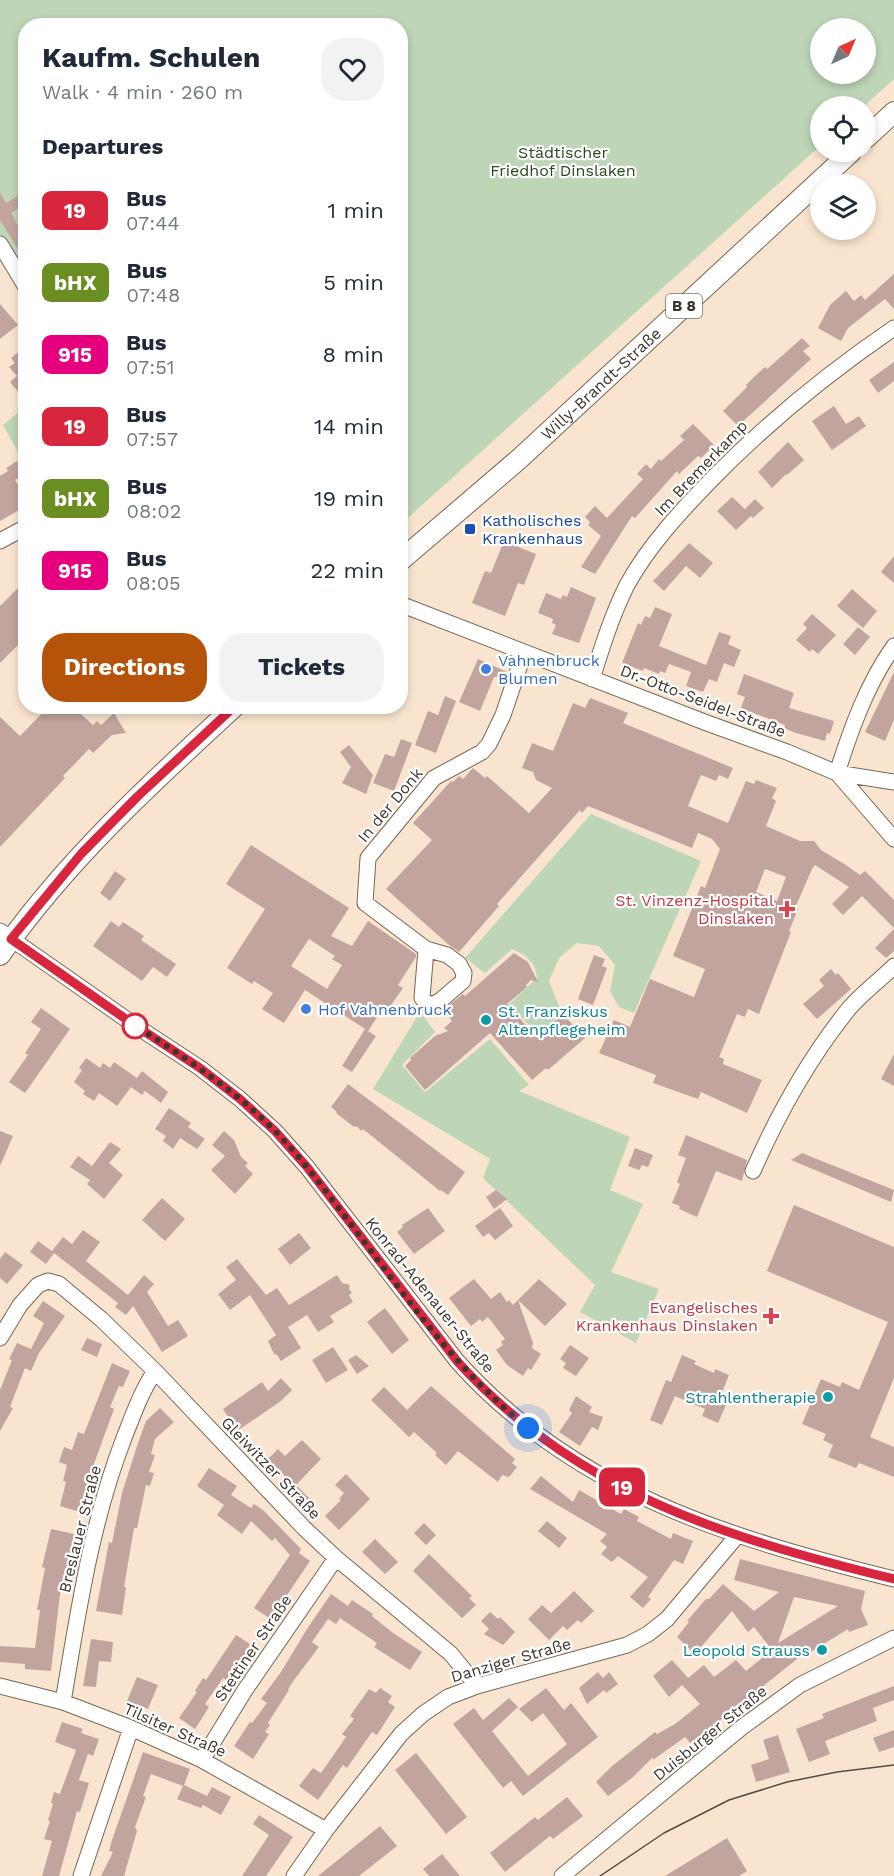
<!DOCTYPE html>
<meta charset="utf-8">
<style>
:root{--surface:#fff;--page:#f2f2f3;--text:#1f2937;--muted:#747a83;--accent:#b45309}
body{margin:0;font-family:"Work Sans",sans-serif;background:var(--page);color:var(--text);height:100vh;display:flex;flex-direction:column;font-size:22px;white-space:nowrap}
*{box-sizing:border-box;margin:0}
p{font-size:20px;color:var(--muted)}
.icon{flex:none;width:33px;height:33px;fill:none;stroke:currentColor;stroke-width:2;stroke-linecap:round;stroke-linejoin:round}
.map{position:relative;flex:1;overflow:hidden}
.side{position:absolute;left:18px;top:18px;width:390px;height:696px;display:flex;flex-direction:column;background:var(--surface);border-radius:24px;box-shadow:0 3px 9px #0003}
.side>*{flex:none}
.badge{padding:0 12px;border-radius:9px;font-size:21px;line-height:39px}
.needle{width:39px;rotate:44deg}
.buttons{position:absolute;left:810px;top:18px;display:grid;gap:12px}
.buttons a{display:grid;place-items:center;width:66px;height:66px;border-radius:50%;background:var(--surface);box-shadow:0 3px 9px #0003;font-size:30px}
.you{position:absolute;width:30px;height:30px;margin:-15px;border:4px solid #fff;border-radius:50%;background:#1a73e8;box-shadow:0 0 0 9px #1a73e833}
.map>.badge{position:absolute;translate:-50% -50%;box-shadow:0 0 0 3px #fff}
h2{padding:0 24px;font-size:22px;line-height:54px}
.round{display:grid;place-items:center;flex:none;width:63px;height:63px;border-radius:24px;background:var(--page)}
.summary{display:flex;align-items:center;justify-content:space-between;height:102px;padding:0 24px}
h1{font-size:28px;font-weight:700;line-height:45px}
.cta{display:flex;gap:12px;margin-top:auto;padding:12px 24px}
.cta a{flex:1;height:69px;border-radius:24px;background:var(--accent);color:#fff;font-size:24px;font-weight:700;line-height:69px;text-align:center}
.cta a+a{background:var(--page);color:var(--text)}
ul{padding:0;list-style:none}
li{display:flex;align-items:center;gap:18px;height:72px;padding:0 24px}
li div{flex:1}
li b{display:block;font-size:22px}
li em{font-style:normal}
li .badge{min-width:66px;font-weight:700;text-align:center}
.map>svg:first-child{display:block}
.green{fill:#bed5b7;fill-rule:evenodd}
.building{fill:#c2a49e;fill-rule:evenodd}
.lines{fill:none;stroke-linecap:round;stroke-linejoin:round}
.minor-casing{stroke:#786753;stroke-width:17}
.major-casing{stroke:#786753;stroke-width:22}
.minor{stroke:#fff;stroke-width:15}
.major{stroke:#fff;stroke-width:20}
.tram{stroke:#554c41;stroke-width:1.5}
.line-casing{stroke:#fff;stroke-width:14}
.line{stroke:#d7263d;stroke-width:9}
.walk{stroke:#3e362d;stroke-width:6;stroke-dasharray:0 10.8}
.transit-dot{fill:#1a4fb4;stroke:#fff;stroke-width:2}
.shop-dot{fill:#3f7fe0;stroke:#fff;stroke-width:2}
.health-dot{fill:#e0444e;stroke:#fff;stroke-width:2}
.culture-dot{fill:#0f9aa8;stroke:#fff;stroke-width:2}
.stop-dot{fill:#fff;stroke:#d7263d;stroke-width:3}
.labels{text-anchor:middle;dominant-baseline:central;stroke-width:4.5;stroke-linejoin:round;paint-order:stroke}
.shield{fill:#fff;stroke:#78726c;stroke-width:1.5}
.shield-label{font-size:15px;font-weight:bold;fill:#3e362d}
.park-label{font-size:16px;fill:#27491c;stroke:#fff}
.street-label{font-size:16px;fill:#3e362d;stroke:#fff}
.transit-label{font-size:16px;fill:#164399;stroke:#fff;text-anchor:start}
.shop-label{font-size:16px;fill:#366cbe;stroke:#fff;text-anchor:start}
.health-label{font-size:16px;fill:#be3a42;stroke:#fff;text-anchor:end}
.culture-label{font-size:16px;fill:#0d838f;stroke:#fff;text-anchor:end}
</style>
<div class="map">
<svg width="894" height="1876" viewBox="0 0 894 1876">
<rect width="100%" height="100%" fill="#f9e5cf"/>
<path class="green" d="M0,0H894V79L864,106H820V146L401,524L400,26H26L25,281L0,235ZM820,28H866V74H820Z
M25,407V447L18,452L3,425Z
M591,814L701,861L634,1013L619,1007L610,991L615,965L599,946L577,943L559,958L549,981L562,1014L538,1035L518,1013L513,1016L505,1008L537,978C536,963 526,955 512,949L485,973L465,958Z
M420,1012L435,1032L402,1065L425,1092L490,1039L529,1085L519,1091L630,1137L610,1190L643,1204L611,1272L659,1289L636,1343L580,1312L595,1285L483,1178L490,1159L373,1089Z"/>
<path class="building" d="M26,191V204L11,213L26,242V247L19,251L0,220V193L6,203Z
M894,274V309L885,299L848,328L841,341L818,328L830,305L846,291L854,301L861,295L865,300Z
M0,304L18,325L0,339Z
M802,338L810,346L803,351L811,359L738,426L723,411L747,387L746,385L755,376L765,367L767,369L775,362Z
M26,346V401L10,382L17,376L9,367L15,363L11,358Z
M894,362V381L878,393L869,380Z
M834,406L846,424L859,416L866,426L832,450L812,421Z
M693,424L714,445L701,458L698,456L679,474L677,471L635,518L632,516L595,574L581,567L601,536L588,525L590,522L585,517L595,506L607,518L643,479L637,474L646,464L651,469L659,459L661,461L684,440L680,436Z
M788,442L804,460L787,475L786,474L772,488L758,472Z
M17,461L25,474L15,480L26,498V506L0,521V476L8,471L6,468Z
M732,497L745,509L755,499L764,508L753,518L751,516L736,530L717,511Z
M504,541L536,554L524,585L518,583L505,616L472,603L485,571L491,573Z
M689,543L713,563L700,578L686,566L664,591L653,581Z
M894,556V583L881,572Z
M19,587L26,593V637L0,663V606Z
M571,587L596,598L579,643L552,634L556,625L552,623L553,619L538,613L546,593L561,599L563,595L567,597Z
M852,589L877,611L863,628L837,606Z
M655,607L672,614L659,646L706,665L719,632L731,636L728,644L741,650L734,667L724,663L717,682L709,679L703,692L686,686L691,672L669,664L665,673L660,671L659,674L644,668L643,671L622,663L638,623L641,625L645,616L650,618Z
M812,614L836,635L818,654L812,649L810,652L796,640L807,628L803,624Z
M858,627L870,637L855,655L843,644Z
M478,659L507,672L506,676L494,677L480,711L459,702Z
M894,672V720L885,741L865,732Z
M744,674L794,693L789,708L834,721L830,734L827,733L825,741L796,733L784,728L785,725L741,708L745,697L737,694Z
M445,696L456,701L436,753L415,745L428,711L438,715Z
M590,698L628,713L623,723L733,768L728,779L719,775L716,781L701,775L688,806L728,823L746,781L754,784L756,780L777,788L772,798L776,801L766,826L800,841H814L821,850L846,865L860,875L865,871L894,900V928L862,896L843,915L832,904L849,887L815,865L812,869L795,908L798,909L789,931L791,932L759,1014L748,1009L745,1017L737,1014L719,1057L724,1059L723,1064L762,1080L747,1113L701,1092L698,1099L653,1083L656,1075L599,1053L614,1020L630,1027L650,979L694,997L705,969L673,956L701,886L705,888L720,849L712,839L698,833L692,848L588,806L582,813L580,810L497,904L499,906L459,952L449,945L386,889L432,840L413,823L451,781L453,782L459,776L463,779L473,768L485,778L487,776L529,813L552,788L536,780L533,772L522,768L532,743L553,751L573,703L585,708ZM765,869L786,877L777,901L756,892Z
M49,706H72L93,725L97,721L101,725L114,713L126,733L112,735L93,753L89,749L63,776L65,778L0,847V717L20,736Z
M401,739L412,743L394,791L373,783L385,754L394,757Z
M349,745L373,775L366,794L342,783L351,767L340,752Z
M251,845L349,908L331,936L352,946L368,921L416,954V957L398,985L403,988L389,1008L385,1005L368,1031L376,1036L352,1072L342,1066L365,1029L305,990L284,1023L262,1009L273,993L254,981L252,984L227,968L265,909L226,884ZM309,939L335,956L332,959L342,965L327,989L291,966Z
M115,871L126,879L110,901L100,893Z
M111,921L119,927L123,922L144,936L141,940L176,964L167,977L153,967L142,981L93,946Z
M894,929V951L886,958L875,948Z
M514,953L528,962L538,982L531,980L526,985L527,987L507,1004L530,1030L531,1029L538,1036L563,1014L585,1038L548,1070L546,1068L532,1080L490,1033L425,1090L405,1066L411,1060L410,1058L435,1036L448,1031L444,1028L452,1021L443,1010L463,994L465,996Z
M594,955L605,959L602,966L607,968L593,1005L578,999Z
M831,969L836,975L838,973L851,989L817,1019L803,1004L824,986L819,980Z
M41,1008L70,1029L25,1093L9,1082L28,1055L25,1053L41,1029L31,1022Z
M894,1054V1086L881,1079Z
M86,1058L100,1068L103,1063L110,1068L114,1062L137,1078L142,1071L168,1092L161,1103L145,1091L142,1095L131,1087L117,1106L99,1093L94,1101L83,1094L85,1091L74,1082L82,1070L79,1068Z
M348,1084L465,1172L448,1195L441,1190L440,1191L363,1129L362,1131L356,1126L354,1127L336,1113L337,1112L331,1107Z
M169,1108L191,1123L188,1127L205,1139L197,1149L180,1138L173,1149L163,1141L166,1136L155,1129Z
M0,1131L13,1136L0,1166Z
M224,1131L234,1140L241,1157L248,1163L245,1166L253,1174L235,1194L211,1170L225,1156L212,1145Z
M686,1135L747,1160L742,1181L716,1171L697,1217L679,1209L680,1206L672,1203L680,1184L677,1182L686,1158L678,1155Z
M110,1142L121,1149L109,1163L123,1175L104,1199L87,1184L90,1180L70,1167L78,1156L92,1166Z
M635,1148L653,1155L648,1167L642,1165L639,1170L628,1166Z
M802,1153L894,1190L891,1202L791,1160Z
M496,1190L507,1199L494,1209L486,1197Z
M162,1198L185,1219L165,1241L142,1220Z
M794,1205L894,1247V1378L870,1437L894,1447V1477L859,1463L856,1468L828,1457L833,1445L823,1440L826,1434L802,1424L821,1379L840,1387L842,1382L859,1390L888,1322L767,1271Z
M428,1208L445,1231L414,1254L397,1232L403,1227L402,1225Z
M500,1208L513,1226L495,1240L489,1233L483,1237L475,1226Z
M83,1230L100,1242L86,1261L128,1295L144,1275L154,1284L147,1292L168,1326L178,1320L188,1336L162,1352L133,1306L126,1315L115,1307L118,1303L54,1253L46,1264L30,1252L38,1241L52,1251L63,1237L72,1244Z
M299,1233L311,1248L290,1265L278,1249Z
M5,1252L23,1265L7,1284L0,1278V1259Z
M237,1259L266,1295L277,1288L289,1305L337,1275L342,1283L350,1285L349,1289L352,1293L349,1295L353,1302L330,1316L334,1322L318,1332L307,1315L288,1327L301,1348L281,1361L277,1355L274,1354L268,1341L276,1335L250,1295L230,1310L218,1294L236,1280L226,1267Z
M474,1279L491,1299L500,1292L507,1302L509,1300L513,1305L539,1279L567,1304L545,1326L518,1300L533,1343L532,1348L541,1354L531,1370L528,1368L523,1376L507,1365L496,1350L503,1345L501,1342L505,1339L488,1317L482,1322L480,1319L471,1326L449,1298Z
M43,1301L65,1316L39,1353L31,1371L25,1368L10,1407L13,1408L0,1431V1390L12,1360L9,1359L17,1343L31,1349L44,1323L33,1316Z
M385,1308L409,1340L392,1354L367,1322Z
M87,1338L102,1344L97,1357L81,1350Z
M570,1345L589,1358L576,1376L563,1368L566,1363L560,1359Z
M333,1347L348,1370L326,1383L312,1360Z
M356,1355L369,1366L357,1374L348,1360Z
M682,1355L696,1361L694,1364L714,1373L715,1369L729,1375L718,1402L726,1405L718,1423L702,1416L705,1409L675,1396L662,1425L650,1420L666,1380L671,1382Z
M112,1363L130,1371L123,1387L119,1386L110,1407L114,1409L91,1472L80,1512L60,1506L66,1482L63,1481L67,1465L59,1462L64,1447L72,1450L78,1432L84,1434Z
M281,1378L292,1390L281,1401L237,1431L223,1409L262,1382L268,1391Z
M431,1386L515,1459L512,1463L517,1467L509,1477L502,1475L498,1482L458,1451L446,1465L435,1455L437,1453L414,1432L409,1437L371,1400L384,1387L407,1410Z
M576,1396L592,1407L589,1412L603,1417L598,1430L592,1427L580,1446L559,1432L572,1413L569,1410Z
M160,1408L174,1422L155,1439L151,1454L155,1455L149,1472L154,1473L150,1486L146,1485L137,1528H134L124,1587H126L122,1615L96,1611L109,1542L112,1543L122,1493L138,1443L146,1421Z
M302,1440L321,1459L296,1485L310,1499L302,1507L287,1492L294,1485L268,1459L278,1449L285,1456Z
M209,1468L237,1486L231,1495L251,1508L254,1504L263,1510L301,1549L299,1553L310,1561L271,1619L254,1608L290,1555L275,1538L272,1541L251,1521L242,1534L217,1515L224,1505L197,1486Z
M346,1474L370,1499L339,1530L325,1516L341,1500L339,1499L344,1493L335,1485Z
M541,1476L573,1502L579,1490L621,1514L624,1509L639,1517L637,1521L671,1539L673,1533L693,1541L683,1564L674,1560L648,1597L651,1599L643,1608L630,1597L648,1577L618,1556L612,1562L601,1554L607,1547L600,1541L607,1534L530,1489Z
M547,1521L567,1538L559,1548L538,1531Z
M424,1523L436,1535L426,1545L414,1533Z
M51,1529L74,1534L60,1594L51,1671L25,1669V1664L0,1662V1646L35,1648L40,1610H37L45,1568L42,1567Z
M375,1539L398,1562L385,1574L362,1552Z
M429,1554L472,1596L469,1598L476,1605L462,1618L413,1571Z
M740,1559L865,1591L861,1609L868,1625L849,1632L848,1629L809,1653L807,1651L691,1744L685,1737L653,1760V1757L632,1778L608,1796L596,1782L611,1767L655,1732L657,1734L675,1724L700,1704L682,1685L669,1697L653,1676L672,1660L688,1678L704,1665L714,1677L736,1660L746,1671L772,1650L754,1627L748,1632L732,1611L695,1654L677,1637L689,1622L687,1621L706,1599H709L723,1584L754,1611L779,1592L734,1580ZM794,1597L838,1606L778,1643Z
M574,1591L594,1611L581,1623L578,1620L567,1630L563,1626L549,1640L528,1619L542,1605L551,1613Z
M331,1594L348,1606L352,1600L373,1614L372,1616L393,1633L422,1652L410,1670L374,1647L377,1643L340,1618L336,1624L328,1619L312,1642L319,1647L294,1680L288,1689L289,1690L268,1723L270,1725L265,1732L269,1734L253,1759L234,1746L250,1722L252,1723L267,1703L261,1699L281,1672L307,1629Z
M490,1612L498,1619L500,1617L515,1632L503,1645L484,1634L489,1629L481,1621Z
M236,1635L253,1646L229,1682L223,1678L205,1704L209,1707L195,1729L179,1718L197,1692L195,1691L203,1678L206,1680Z
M91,1639L113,1642L111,1662L99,1661L96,1687L83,1686Z
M598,1672L603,1678L609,1672L618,1684L606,1693L604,1690L587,1704L579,1688Z
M137,1677L158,1685L148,1709L127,1701Z
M894,1686V1700L873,1708L877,1721L825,1741L830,1754L809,1762L796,1729L824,1718L822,1714Z
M380,1688L392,1696L388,1702L395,1707L377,1735L372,1732L347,1768L343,1765L318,1800L299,1786L313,1768L321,1773L346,1737L342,1734L354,1719L350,1716L369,1689L376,1693Z
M546,1688L564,1710L571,1703L598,1737L523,1796L511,1781L503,1788L453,1724L474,1708L483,1720L509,1698L518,1707L492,1731L528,1776L567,1744L543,1713L532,1722L519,1709Z
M62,1722L83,1729L81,1733L99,1739L93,1756L88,1754L79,1780L89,1783L80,1812L77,1811L59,1876H42L52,1841L44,1839L50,1821L48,1820L53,1804L51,1803L54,1792L60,1794L76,1750L55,1742Z
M894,1730V1747L879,1752L873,1738Z
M778,1735L790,1772L756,1782L751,1765L769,1759L763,1740Z
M143,1752L190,1769L184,1785L207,1796L212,1787L231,1797L221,1815L203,1805L201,1808L177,1799L183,1786L151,1774L143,1796L146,1797L135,1827L137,1831L124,1876H101L113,1852L109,1851L112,1840Z
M416,1753L467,1817L446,1834L395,1770Z
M567,1797L583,1816L553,1839L550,1836L505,1872L490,1853L535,1817L538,1820Z
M259,1815L293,1837L266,1876H242L269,1835L253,1824Z
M380,1826L397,1846L359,1876H318Z
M727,1838L747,1871L739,1876H665Z
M442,1854L460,1876H429L423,1869Z"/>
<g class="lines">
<g class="minor-casing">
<path id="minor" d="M0,244L26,287
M0,541L26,527
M400,604L707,723L787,752L837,773L894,782
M894,646C867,684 851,729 837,773L894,839
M592,679C602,647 612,615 627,585C649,545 681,511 712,479C768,422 828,373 894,328
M0,931L133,1024L200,1068L240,1099L275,1131L307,1167L457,1361C574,1492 729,1538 894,1579
M426,949L422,998L430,1006L441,1000L463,981L464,973L459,964L447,955L426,949L365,903L368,858L434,778L482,752L489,744L503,715L524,653
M753,1171C778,1114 808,1060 847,1011C860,995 879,981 894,966
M0,1338L20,1305L38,1285L48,1281L59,1284L101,1319L155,1371L304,1528L336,1558L451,1654L477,1686
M0,1686L63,1702L131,1728L202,1760L326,1830
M63,1702C78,1613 91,1523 124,1438C133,1415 141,1392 155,1371
M202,1760L245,1690L336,1558
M81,1876L131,1728
M294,1876L326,1830L401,1734L423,1714L448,1697L477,1686L627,1645L648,1634L667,1619L737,1536
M562,1876L741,1728L800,1685L894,1638"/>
</g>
<g class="major-casing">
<g id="major">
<path d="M866,138L894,112"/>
<path id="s1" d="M400,561L518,460L851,152"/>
<path d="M0,955C66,861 150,784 235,706"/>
</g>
</g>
<use href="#minor" class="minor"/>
<use href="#major" class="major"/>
<path class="tram" d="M600,1876L664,1833L729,1800L787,1782L837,1772L894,1765"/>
</g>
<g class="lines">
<g class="line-casing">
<path id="line" d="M235,706L137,797L81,854L11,939L133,1024L200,1068L240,1099L275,1131L307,1167L457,1361C576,1493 727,1538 894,1579"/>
</g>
<use href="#line" class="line"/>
<path class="walk" d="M135,1026L133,1024C182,1056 233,1088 275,1131C299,1155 320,1184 341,1211C399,1287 453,1368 528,1428"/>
</g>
<rect class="transit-dot" x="464" y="523" width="12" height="12" rx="3"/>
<g class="shop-dot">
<circle cx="486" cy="669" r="6"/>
<circle cx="306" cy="1009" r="6"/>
</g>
<g class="health-dot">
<path d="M784 900h6v6h6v6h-6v6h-6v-6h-6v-6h6z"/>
<path d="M768 1307h6v6h6v6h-6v6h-6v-6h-6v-6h6z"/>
</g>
<g class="culture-dot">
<circle cx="486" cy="1020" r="6"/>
<circle cx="828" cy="1397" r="6"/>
<circle cx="822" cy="1650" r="6"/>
</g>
<circle class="stop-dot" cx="135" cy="1026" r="12"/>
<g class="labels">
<rect class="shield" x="666" y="294" width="36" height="24" rx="4.5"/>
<g class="shield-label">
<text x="684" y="306">B 8</text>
</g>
<g class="park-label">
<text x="563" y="152">Städtischer<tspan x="563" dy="18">Friedhof Dinslaken</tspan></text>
</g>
<g class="street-label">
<text stroke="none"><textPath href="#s1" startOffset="268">Willy-Brandt-Straße</textPath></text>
<text transform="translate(701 468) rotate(-46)">Im Bremerkamp</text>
<text transform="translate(703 701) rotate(21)">Dr.-Otto-Seidel-Straße</text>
<text transform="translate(390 805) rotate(-50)">In der Donk</text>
<text transform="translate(430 1295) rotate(51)">Konrad-Adenauer-Straße</text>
<text transform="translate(271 1468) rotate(46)">Gleiwitzer Straße</text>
<text transform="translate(80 1529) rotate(-76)">Breslauer Straße</text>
<text transform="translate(253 1648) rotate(-56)">Stettiner Straße</text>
<text transform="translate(511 1660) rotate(-16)">Danziger Straße</text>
<text transform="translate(175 1730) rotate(24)">Tilsiter Straße</text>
<text transform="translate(710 1733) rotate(-39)">Duisburger Straße</text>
</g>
<g class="transit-label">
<text x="482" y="520">Katholisches<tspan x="482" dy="18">Krankenhaus</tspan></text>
</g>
<g class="shop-label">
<text x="498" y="660">Vahnenbruck<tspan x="498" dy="18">Blumen</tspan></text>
<text x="318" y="1009">Hof Vahnenbruck</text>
</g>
<g class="health-label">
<text x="774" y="900">St. Vinzenz-Hospital<tspan x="774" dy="18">Dinslaken</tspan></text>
<text x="758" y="1307">Evangelisches<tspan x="758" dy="18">Krankenhaus Dinslaken</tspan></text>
</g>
<g class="culture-label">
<text x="498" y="1011" text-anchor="start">St. Franziskus<tspan x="498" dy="18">Altenpflegeheim</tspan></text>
<text x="816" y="1397">Strahlentherapie</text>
<text x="810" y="1650">Leopold Strauss</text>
</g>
</g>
</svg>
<div class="buttons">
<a><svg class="needle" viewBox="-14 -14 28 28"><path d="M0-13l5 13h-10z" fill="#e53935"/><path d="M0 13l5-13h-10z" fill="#747a83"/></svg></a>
<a><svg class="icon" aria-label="locate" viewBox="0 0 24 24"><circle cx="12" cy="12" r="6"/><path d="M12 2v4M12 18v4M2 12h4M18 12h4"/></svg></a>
<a><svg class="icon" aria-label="layers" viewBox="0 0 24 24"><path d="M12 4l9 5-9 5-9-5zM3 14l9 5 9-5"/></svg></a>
</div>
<div class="you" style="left:528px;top:1428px"></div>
<b class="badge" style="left:622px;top:1487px;background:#d7263d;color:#fff">19</b>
<section class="side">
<div class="summary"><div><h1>Kaufm. Schulen</h1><p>Walk · 4 min · 260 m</p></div><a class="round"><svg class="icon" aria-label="heart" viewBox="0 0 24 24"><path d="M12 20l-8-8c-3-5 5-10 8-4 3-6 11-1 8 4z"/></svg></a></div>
<h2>Departures</h2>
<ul>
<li><span class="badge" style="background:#d7263d;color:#fff">19</span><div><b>Bus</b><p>07:44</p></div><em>1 min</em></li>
<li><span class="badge" style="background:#6b8e23;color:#fff">bHX</span><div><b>Bus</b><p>07:48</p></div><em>5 min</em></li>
<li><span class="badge" style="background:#e6007e;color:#fff">915</span><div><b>Bus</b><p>07:51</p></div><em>8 min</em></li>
<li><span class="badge" style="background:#d7263d;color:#fff">19</span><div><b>Bus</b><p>07:57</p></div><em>14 min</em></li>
<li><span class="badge" style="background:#6b8e23;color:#fff">bHX</span><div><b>Bus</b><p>08:02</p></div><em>19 min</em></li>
<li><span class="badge" style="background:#e6007e;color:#fff">915</span><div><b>Bus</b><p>08:05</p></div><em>22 min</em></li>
</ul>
<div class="cta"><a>Directions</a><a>Tickets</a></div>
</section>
</div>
